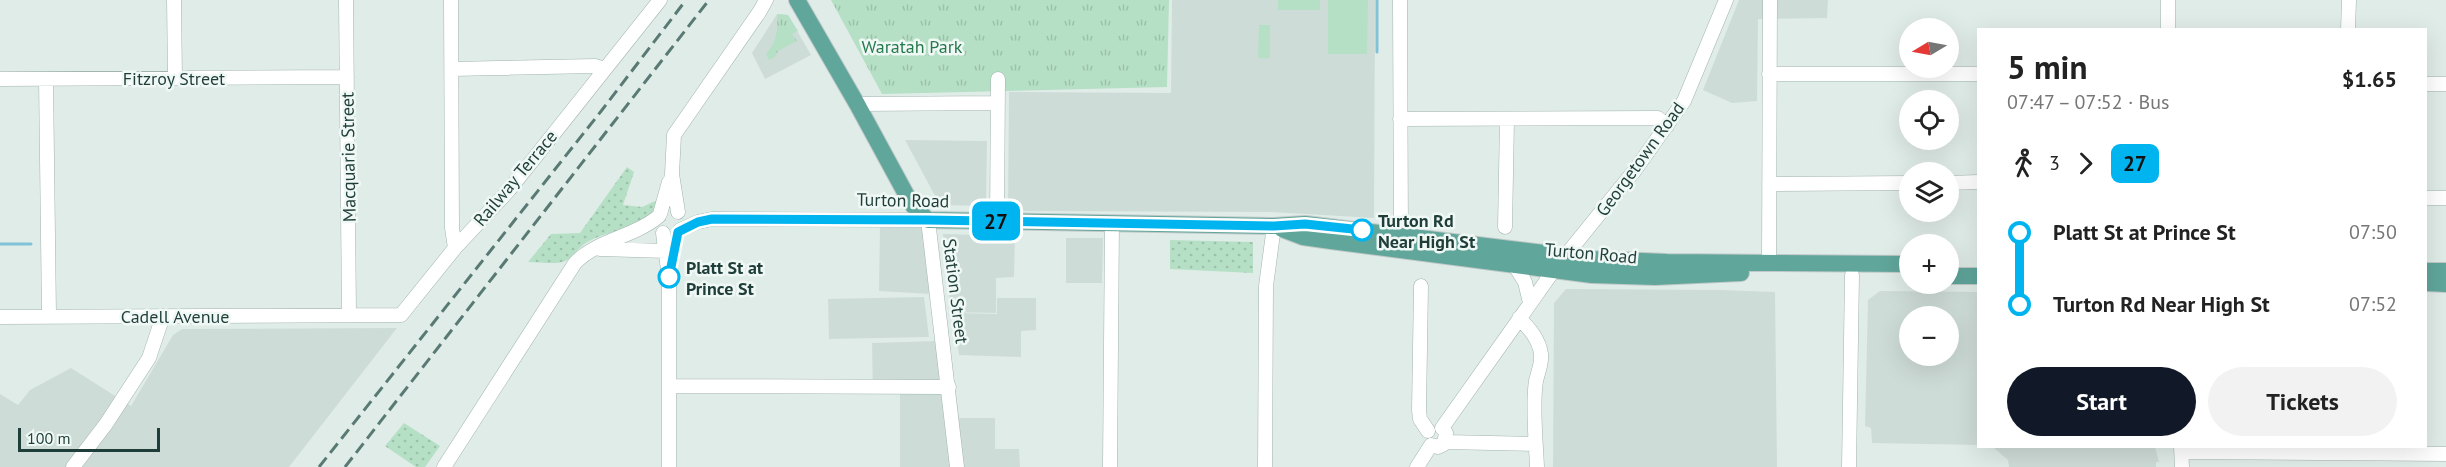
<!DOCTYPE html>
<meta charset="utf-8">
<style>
:root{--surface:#fff;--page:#f2f2f2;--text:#222;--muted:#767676;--accent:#111827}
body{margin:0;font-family:"PT Sans",sans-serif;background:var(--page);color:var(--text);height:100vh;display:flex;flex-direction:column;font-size:22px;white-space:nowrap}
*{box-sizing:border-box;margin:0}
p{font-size:20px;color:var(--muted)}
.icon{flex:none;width:33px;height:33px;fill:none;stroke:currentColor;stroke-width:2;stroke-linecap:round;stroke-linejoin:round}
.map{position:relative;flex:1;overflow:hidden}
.panel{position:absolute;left:1977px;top:28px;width:450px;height:420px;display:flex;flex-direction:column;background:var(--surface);border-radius:0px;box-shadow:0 6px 24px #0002}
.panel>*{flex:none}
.badge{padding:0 12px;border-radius:9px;font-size:21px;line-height:39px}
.needle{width:39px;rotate:260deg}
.tools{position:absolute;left:1899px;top:18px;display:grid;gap:12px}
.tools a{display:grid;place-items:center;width:60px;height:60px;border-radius:50%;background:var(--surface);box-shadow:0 6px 24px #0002;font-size:30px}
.scale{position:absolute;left:18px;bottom:15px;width:142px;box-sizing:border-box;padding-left:6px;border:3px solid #1f3e39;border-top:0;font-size:16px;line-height:21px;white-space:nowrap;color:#1f3e39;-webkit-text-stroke:4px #f0f8f5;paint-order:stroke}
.map>.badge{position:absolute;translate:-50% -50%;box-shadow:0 0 0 3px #fff}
.legs{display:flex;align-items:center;gap:9px;height:66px;padding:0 30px;font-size:20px}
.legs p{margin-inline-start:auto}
.summary{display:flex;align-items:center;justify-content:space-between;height:102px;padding:0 30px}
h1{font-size:33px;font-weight:700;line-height:45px}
.cta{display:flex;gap:12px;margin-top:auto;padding:12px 30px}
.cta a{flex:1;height:69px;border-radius:36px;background:var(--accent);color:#fff;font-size:24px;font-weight:700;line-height:69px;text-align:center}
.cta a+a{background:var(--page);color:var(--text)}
ul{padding:0 30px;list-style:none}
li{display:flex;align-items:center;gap:21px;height:72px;font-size:22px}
li i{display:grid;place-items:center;width:9px;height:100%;margin:0 8px;background:currentColor}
li i::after{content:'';width:15px;height:15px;margin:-8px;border:4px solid;border-radius:50%;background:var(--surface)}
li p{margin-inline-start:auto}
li:first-child i{background:linear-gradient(#0000 50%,currentColor 0)}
li:last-child i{background:linear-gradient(currentColor 50%,#0000 0)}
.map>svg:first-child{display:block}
.built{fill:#cedcd7;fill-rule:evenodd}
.grass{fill:url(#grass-dots)}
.park{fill:url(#park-tufts)}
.garden{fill:#b6e0c5}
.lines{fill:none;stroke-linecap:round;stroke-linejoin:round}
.stream{stroke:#82c2d7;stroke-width:3}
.minor-casing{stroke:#a2b4b0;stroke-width:15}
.major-casing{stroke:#c0c9c8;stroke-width:18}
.minor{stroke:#fff;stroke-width:14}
.major{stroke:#60a69b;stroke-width:16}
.rail{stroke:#597a74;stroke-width:3;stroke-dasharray:12 6;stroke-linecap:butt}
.line-1-casing{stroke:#fff;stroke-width:14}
.line-1{stroke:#00b5ef;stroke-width:9}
.stop-1-dot{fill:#fff;stroke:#00b5ef;stroke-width:3}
.labels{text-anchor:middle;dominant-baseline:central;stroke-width:5;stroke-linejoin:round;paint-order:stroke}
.park-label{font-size:18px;fill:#25794d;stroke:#f0f8f5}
.street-label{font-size:18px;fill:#1f3e39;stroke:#f0f8f5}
.stop-label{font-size:18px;font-weight:bold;fill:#1f3e39;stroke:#f0f8f5;text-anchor:start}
</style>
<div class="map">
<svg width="2446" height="467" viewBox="0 0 2446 467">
<defs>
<pattern id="grass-dots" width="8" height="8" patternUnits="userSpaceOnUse" patternTransform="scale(1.5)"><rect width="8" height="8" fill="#b6e0c5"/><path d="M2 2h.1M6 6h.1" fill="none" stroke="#9cc1aa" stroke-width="1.8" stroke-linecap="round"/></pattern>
<pattern id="park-tufts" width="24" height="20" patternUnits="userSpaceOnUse" patternTransform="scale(1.5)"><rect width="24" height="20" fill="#b6e0c5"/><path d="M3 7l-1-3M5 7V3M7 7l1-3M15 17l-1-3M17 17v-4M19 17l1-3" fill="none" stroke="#9cc1aa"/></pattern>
</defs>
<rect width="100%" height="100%" fill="#e0ece8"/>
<path class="built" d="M1172,0H1375L1374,218L1271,212L1008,211L1009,92L1171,93Z
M1739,0H1828L1827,18L1758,19L1757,101L1732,103L1703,90Z
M777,14L788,15L811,55L765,79L752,53Z
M905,140L987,141L986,206L940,205Z
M880,227L935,228L959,418H995V449H1019L1020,467H900V394H873L872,343L936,341L931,294L879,291Z
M943,234L1015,236L1014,277L996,278V313L951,312Z
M1066,238H1103L1102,283H1066Z
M1566,289L1721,290L1775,292L1777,467H1553L1554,303Z
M1880,291L1978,292V445L1872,443L1871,428L1865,426L1868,300ZM1910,316H1948V356H1910Z
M924,297L929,337L829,339L828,299Z
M997,298H1036V330L1021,331V357L959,355L953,313L997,314Z
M397,328L289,467H0V394L18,405L30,390L71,368L131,406L173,335L182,329Z
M1993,447H2155L2159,462H2156V467H2009L2008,460Z"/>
<path class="grass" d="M627,167L634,172L623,205L642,207L662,198C651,229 614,228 589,241C579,246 571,259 565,261C556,265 539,262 528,262L551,234L580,233Z
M1170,240L1253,242V273L1170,269Z
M404,423L440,446L425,467H416L385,446Z"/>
<path class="park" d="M831,0H1169L1167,87L882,94Z
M777,14L788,15L798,31L792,34L797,41L778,51L775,57L769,60L766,54C777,41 778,30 777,14Z"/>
<path class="garden" d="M1278,0H1320V10H1278Z
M1328,0H1368L1367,54H1328Z
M1259,25H1270V58H1258Z"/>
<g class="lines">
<path class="stream" d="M1377,52V0
M0,244H31"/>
<g class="minor-casing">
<path id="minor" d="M174,0L175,78
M346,0L349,315
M451,0L452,228L455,248
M1400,0L1401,235
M2168,0V30
M2348,30L2349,0
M452,69L595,66L605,69
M1769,74H1978
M0,79L347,77
M46,79L49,316
M2426,84H2446
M857,104L998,103
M1400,119L1658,118L1667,126
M1948,183L1978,182
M1769,184L1910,183
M2426,198H2446
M678,212L672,174L674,135L760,11L766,0
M660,214L669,182
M997,221L998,79
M1505,227L1507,120
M680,230L698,222L712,219L928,220L957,467
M663,233L669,277V467
M600,249L667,251
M1769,262L1770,0
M1515,266L1525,282L1530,303
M1421,286L1419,410L1420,419L1428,431
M0,317L401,315L455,248L509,190L660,0
M1519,318C1529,328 1539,339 1541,354C1542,364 1538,372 1536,381C1532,405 1536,442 1537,467
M669,386L949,387
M1442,428L1554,270L1635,170L1684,101L1726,0
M1445,442L1535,444
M1431,445L1438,447L1444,444L1446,433
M2181,447L2182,467
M2181,452L2446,454
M73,467L106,424L149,358L163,316
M444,467L575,263C597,240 634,237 659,216
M1110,467L1112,223
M1265,467L1266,286L1274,226
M1417,467L1431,445
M1849,467L1852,275"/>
</g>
<g class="major-casing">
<path id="major" d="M797,0L857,104L907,196L914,207L928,220L1274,226L1305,224L1593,259L1667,262L1910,264
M1282,229L1303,237L1331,241L1592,275L1655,277L1741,273
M2426,271H2446
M1948,276H1978
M2426,283L2446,284"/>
</g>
<use href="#minor" class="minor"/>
<use href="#major" class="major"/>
<path class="rail" d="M319,467L602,110L686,0
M345,467L709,0"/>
</g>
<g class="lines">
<g class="line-1-casing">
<path id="line-1" d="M669,277L678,232L698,222L712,219L928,220L1274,226L1305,224L1362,230"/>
</g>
<use href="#line-1" class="line-1"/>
</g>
<g class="stop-1-dot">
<circle cx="1362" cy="230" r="10"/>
<circle cx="669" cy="277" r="10"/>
</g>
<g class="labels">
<g class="park-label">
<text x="912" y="46">Waratah Park</text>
</g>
<g class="street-label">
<text x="174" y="78">Fitzroy Street</text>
<text transform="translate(348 157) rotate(-91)">Macquarie Street</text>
<text transform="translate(1640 159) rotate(-54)">Georgetown Road</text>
<text transform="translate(515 178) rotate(-50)">Railway Terrace</text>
<text transform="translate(903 200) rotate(1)">Turton Road</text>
<text transform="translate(1591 253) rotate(5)">Turton Road</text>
<text transform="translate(956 291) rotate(83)">Station Street</text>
<text x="175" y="316">Cadell Avenue</text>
</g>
<g class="stop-label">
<text x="1378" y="220">Turton Rd<tspan x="1378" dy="21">Near High St</tspan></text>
<text x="686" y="267">Platt St at<tspan x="686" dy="21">Prince St</tspan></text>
</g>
</g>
</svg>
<div class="tools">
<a><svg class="needle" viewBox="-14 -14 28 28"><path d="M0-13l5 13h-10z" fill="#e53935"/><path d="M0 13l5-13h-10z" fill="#767676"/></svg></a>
<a><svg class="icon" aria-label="locate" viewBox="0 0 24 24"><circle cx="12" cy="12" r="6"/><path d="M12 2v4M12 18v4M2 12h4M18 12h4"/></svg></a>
<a><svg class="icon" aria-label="layers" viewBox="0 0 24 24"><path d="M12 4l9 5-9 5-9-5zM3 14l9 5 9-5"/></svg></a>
<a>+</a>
<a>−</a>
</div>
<div class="scale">100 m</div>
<b class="badge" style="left:996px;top:221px;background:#00b5ef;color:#111">27</b>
<section class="panel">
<div class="summary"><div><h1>5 min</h1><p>07:47 – 07:52 · Bus</p></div><b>$1.65</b></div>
<div class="legs"><svg class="icon" aria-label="walk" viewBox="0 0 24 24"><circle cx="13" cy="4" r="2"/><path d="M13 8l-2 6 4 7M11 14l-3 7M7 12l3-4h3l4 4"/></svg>3<svg class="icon" aria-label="forward" viewBox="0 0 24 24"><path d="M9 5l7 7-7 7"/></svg><b class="badge" style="background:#00b5ef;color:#111">27</b></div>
<ul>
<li><i style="color:#00b5ef"></i><b>Platt St at Prince St</b><p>07:50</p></li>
<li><i style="color:#00b5ef"></i><b>Turton Rd Near High St</b><p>07:52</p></li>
</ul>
<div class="cta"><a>Start</a><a>Tickets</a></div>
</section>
</div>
